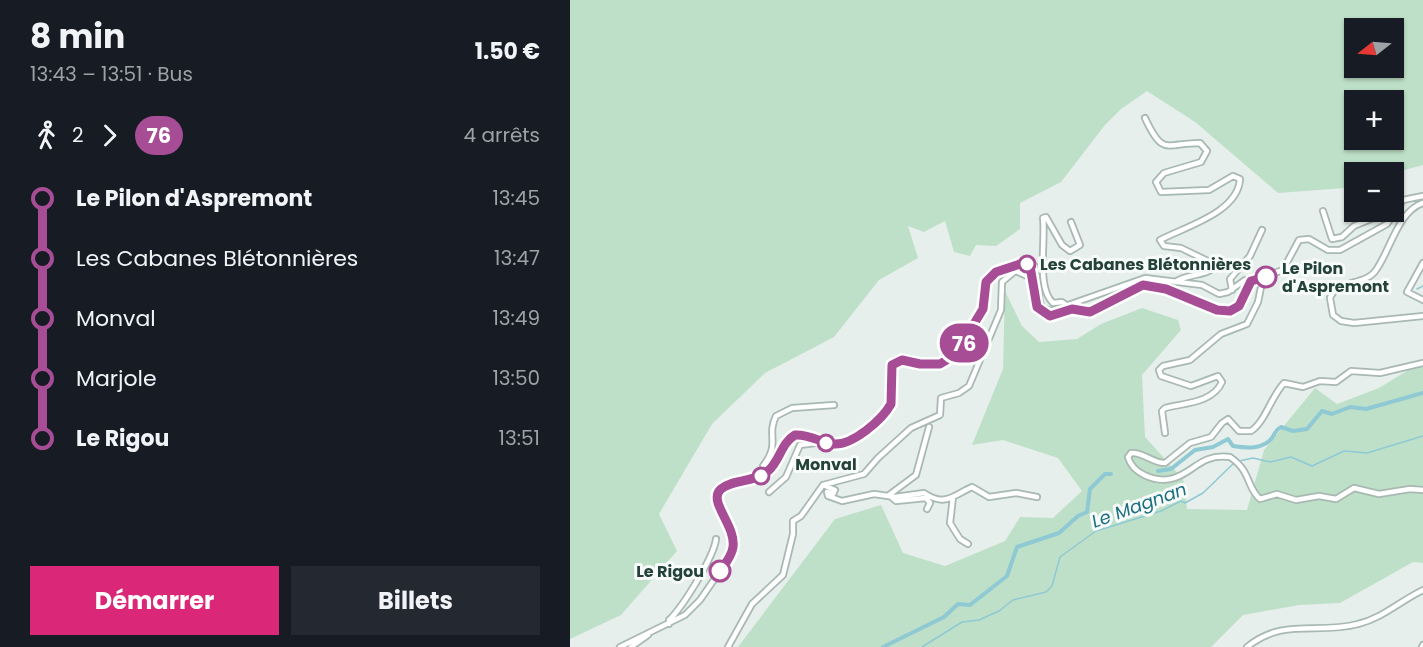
<!DOCTYPE html>
<html lang="fr">
<meta charset="utf-8">
<style>
:root{--surface:#171b24;--page:#242831;--text:#f1f3f6;--muted:#9ea1a6;--accent:#db2777}
body{margin:0;font-family:Poppins,sans-serif;background:var(--page);color:var(--text);height:100vh;display:flex;flex-direction:column;font-size:22px;white-space:nowrap}
*{box-sizing:border-box;margin:0}
p{font-size:20px;color:var(--muted)}
.icon{flex:none;width:33px;height:33px;fill:none;stroke:currentColor;stroke-width:2;stroke-linecap:round;stroke-linejoin:round}
.map{position:relative;flex:1;overflow:hidden}
.details{display:flex;flex-direction:column;background:var(--surface);width:570px}
.details>*{flex:none}
.badge{padding:0 12px;border-radius:20px;font-size:21px;line-height:39px}
.needle{width:39px;rotate:253deg}
.fabs{position:absolute;left:774px;top:18px;display:grid;gap:12px}
.fabs a{display:grid;place-items:center;width:60px;height:60px;border-radius:0px;background:var(--surface);box-shadow:0 2px 4px #0004;font-size:30px}
.map>.badge{position:absolute;translate:-50% -50%;box-shadow:0 0 0 3px #fff}
.legs{display:flex;align-items:center;gap:9px;height:66px;padding:0 30px;font-size:20px}
.legs p{margin-inline-start:auto}
.head{display:flex;align-items:center;justify-content:space-between;height:102px;padding:0 30px}
h1{font-size:33px;font-weight:700;line-height:45px}
.primary-button{display:flex;gap:12px;margin-top:auto;padding:12px 30px}
.primary-button a{flex:1;height:69px;border-radius:0px;background:var(--accent);color:#fff;font-size:24px;font-weight:700;line-height:69px;text-align:center}
.primary-button a+a{background:var(--page);color:var(--text)}
ul{padding:0 30px;list-style:none}
li{display:flex;align-items:center;gap:21px;height:60px;font-size:22px}
li i{display:grid;place-items:center;width:9px;height:100%;margin:0 8px;background:currentColor}
li i::after{content:'';width:15px;height:15px;margin:-8px;border:4px solid;border-radius:50%;background:var(--surface)}
li p{margin-inline-start:auto}
li:first-child i{background:linear-gradient(#0000 50%,currentColor 0)}
li:last-child i{background:linear-gradient(currentColor 50%,#0000 0)}
main{display:flex;flex:1;min-height:0}
.map>svg:first-child{display:block}
.green{fill:#bfe0c8;fill-rule:evenodd}
.lines{fill:none;stroke-linecap:round;stroke-linejoin:round}
.stream{stroke:#8ec9d4;stroke-width:1.5}
.canal{stroke:#8ec9d4;stroke-width:4}
.minor-casing{stroke:#a8b8b2;stroke-width:8}
.minor{stroke:#fff;stroke-width:4.5}
.line-1-casing{stroke:#fff;stroke-width:14}
.line-1{stroke:#a74d96;stroke-width:9}
.stop-1-dot{fill:#fff;stroke:#a74d96;stroke-width:3}
.labels{text-anchor:middle;dominant-baseline:central;stroke-width:6;stroke-linejoin:round;paint-order:stroke}
.stop-label{font-size:16px;font-weight:bold;fill:#24423a;stroke:#f7fbf9;text-anchor:start}
.water-label{font-size:18px;font-style:italic;fill:#1c6f80;stroke:#f7fbf9}
</style>
<main>
<section class="details">
<div class="head"><div><h1>8 min</h1><p>13:43 – 13:51 · Bus</p></div><b>1.50 €</b></div>
<div class="legs"><svg class="icon" aria-label="walk" viewBox="0 0 24 24"><circle cx="13" cy="4" r="2"/><path d="M13 8l-2 6 4 7M11 14l-3 7M7 12l3-4h3l4 4"/></svg>2<svg class="icon" aria-label="forward" viewBox="0 0 24 24"><path d="M9 5l7 7-7 7"/></svg><b class="badge" style="background:#a74d96;color:#fff">76</b><p>4 arrêts</p></div>
<ul>
<li><i style="color:#a74d96"></i><b>Le Pilon d'Aspremont</b><p>13:45</p></li>
<li><i style="color:#a74d96"></i><span>Les Cabanes Blétonnières</span><p>13:47</p></li>
<li><i style="color:#a74d96"></i><span>Monval</span><p>13:49</p></li>
<li><i style="color:#a74d96"></i><span>Marjole</span><p>13:50</p></li>
<li><i style="color:#a74d96"></i><b>Le Rigou</b><p>13:51</p></li>
</ul>
<div class="primary-button"><a>Démarrer</a><a>Billets</a></div>
</section>
<div class="map">
<svg width="853" height="647" viewBox="0 0 853 647">
<rect width="100%" height="100%" fill="#e6efeb"/>
<path class="green" d="M0,0H853V165L824,173L784,172V185L775,188L708,193L625,122L577,91L551,109L535,125L491,182L450,203V229L426,246L406,245L400,256L384,252L375,221L354,232L338,226L348,258L309,280L264,337L195,373L142,424L89,514L107,551L51,615L0,639ZM784,28H824V68H784ZM784,100H824V140H784Z
M435,291L452,326L469,342L507,339L531,324L572,308L608,320L611,330L572,375L575,437L613,479L617,509L677,510L694,450L745,388L767,404L809,388L853,361V563L843,562L770,603L729,605L673,615L641,647H168L265,519L311,505L333,553L375,566L435,541L450,517L483,518L512,491L488,458L433,440L402,445L433,369Z"/>
<g class="lines">
<path class="stream" d="M847,289L853,286
M669,461L683,458L700,462L721,457L742,466L774,451L797,453L853,436
M352,647L392,622L409,620L429,611L443,600L476,592L482,586L490,557L526,531L591,511L611,501L615,503L633,493L664,463"/>
<path class="canal" d="M588,471L601,469L625,450L643,447L658,439L663,446C676,448 693,450 702,438C706,432 705,430 711,427L723,431L737,429L752,411L762,414L780,407L796,409L853,393
M313,647L374,617L388,604L400,605L437,576L447,547L489,533L508,516L517,512L520,489L535,474H541"/>
<g class="minor-casing">
<path id="minor" d="M575,118C593,157 596,143 630,143L637,151L631,162L594,173L586,182L591,192L639,190L663,176L670,179C668,213 614,227 590,240L594,246L611,248L646,265C638,277 617,273 605,282
M853,203C828,211 820,251 806,270C796,286 767,279 760,298L763,315L771,321L784,323L853,316
M753,211L762,239L772,237L784,226L818,212
M853,263L837,292L853,300
M446,271L464,279
M662,290L660,279L680,256L692,230
M495,304L492,302L483,303C466,288 476,239 473,218L476,217L492,245L500,251L510,245L501,222
M853,363L810,373L781,371L766,382L750,381L733,387L714,383C701,397 695,422 681,431H669L658,419L652,423L641,437L620,443L595,463C582,463 574,452 561,453L558,457C562,473 584,482 600,479C623,475 629,453 660,457C682,472 676,487 690,499L707,494L726,500L749,496L766,499L784,488L809,494L840,489L853,490
M595,433L592,411L595,408C614,403 643,403 652,382L648,376L621,386L591,376L589,370L593,366L620,360L651,334L677,324L688,302L693,277
M195,473L193,466C211,443 196,436 206,416L222,408L264,405
M253,485L265,490L263,494L257,492L258,496L272,501L304,494L325,497L354,493C375,507 382,496 402,487L419,497L446,493L467,497
M199,492L216,477L230,445L253,442
M319,495L346,475L359,427
M320,496L326,501L356,498L360,503L357,509
M383,497L380,523L390,539L398,544
M99,624V620C112,608 144,557 146,539
M50,647L115,615L130,600L159,558L164,545L161,527L147,502L150,490C163,480 180,484 194,474C208,464 210,446 223,436L231,435L268,444L288,435L320,406L322,365C338,351 368,379 389,350C399,338 410,320 415,306C418,297 413,287 418,278C425,268 450,260 460,266C467,279 458,304 473,313C482,319 490,312 499,310C507,308 514,313 521,312C536,308 548,295 561,289C592,276 654,323 670,306C676,299 676,288 681,281L713,270L729,240L739,239L758,250H770L817,224L833,200L853,196
M61,647L78,635
M158,647L182,604L213,575L223,534V521L231,516L253,485L294,474L308,458L341,428L370,415L371,398L389,393L399,386L431,310L432,282L444,272L465,266L470,303L473,308L481,311L575,278L632,285L649,294L658,292L675,280L681,281
M677,647C714,617 747,635 788,624C813,618 830,601 853,590
M852,647L853,645"/>
</g>
<use href="#minor" class="minor"/>
</g>
<g class="lines">
<g class="line-1-casing">
<path id="line-1" d="M150,571C155,564 162,556 163,547C166,525 137,501 151,489C163,479 183,483 198,471C210,461 211,443 225,435C238,434 250,442 263,444C282,446 312,420 321,404L322,365L332,360L350,364H370L385,355L413,309L416,282L426,272L453,263L460,266L467,307L480,316L502,309L520,312L573,285L596,289L647,310L660,311L669,306L681,281L696,277"/>
</g>
<use href="#line-1" class="line-1"/>
</g>
<g class="stop-1-dot">
<circle cx="457" cy="264" r="8"/>
<circle cx="696" cy="277" r="10"/>
<circle cx="256" cy="443" r="8"/>
<circle cx="191" cy="476" r="8"/>
<circle cx="150" cy="571" r="10"/>
</g>
<g class="labels">
<g class="stop-label">
<text x="470" y="264">Les Cabanes Blétonnières</text>
<text x="712" y="268">Le Pilon<tspan x="712" dy="18">d'Aspremont</tspan></text>
<text x="256" y="464" text-anchor="middle">Monval</text>
<text x="134" y="571" text-anchor="end">Le Rigou</text>
</g>
<g class="water-label">
<text transform="translate(569 505) rotate(-20)">Le Magnan</text>
</g>
</g>
</svg>
<div class="fabs">
<a><svg class="needle" viewBox="-14 -14 28 28"><path d="M0-13l5 13h-10z" fill="#e53935"/><path d="M0 13l5-13h-10z" fill="#9ea1a6"/></svg></a>
<a>+</a>
<a>−</a>
</div>
<b class="badge" style="left:394px;top:343px;background:#a74d96;color:#fff">76</b>
</div>
</main>
